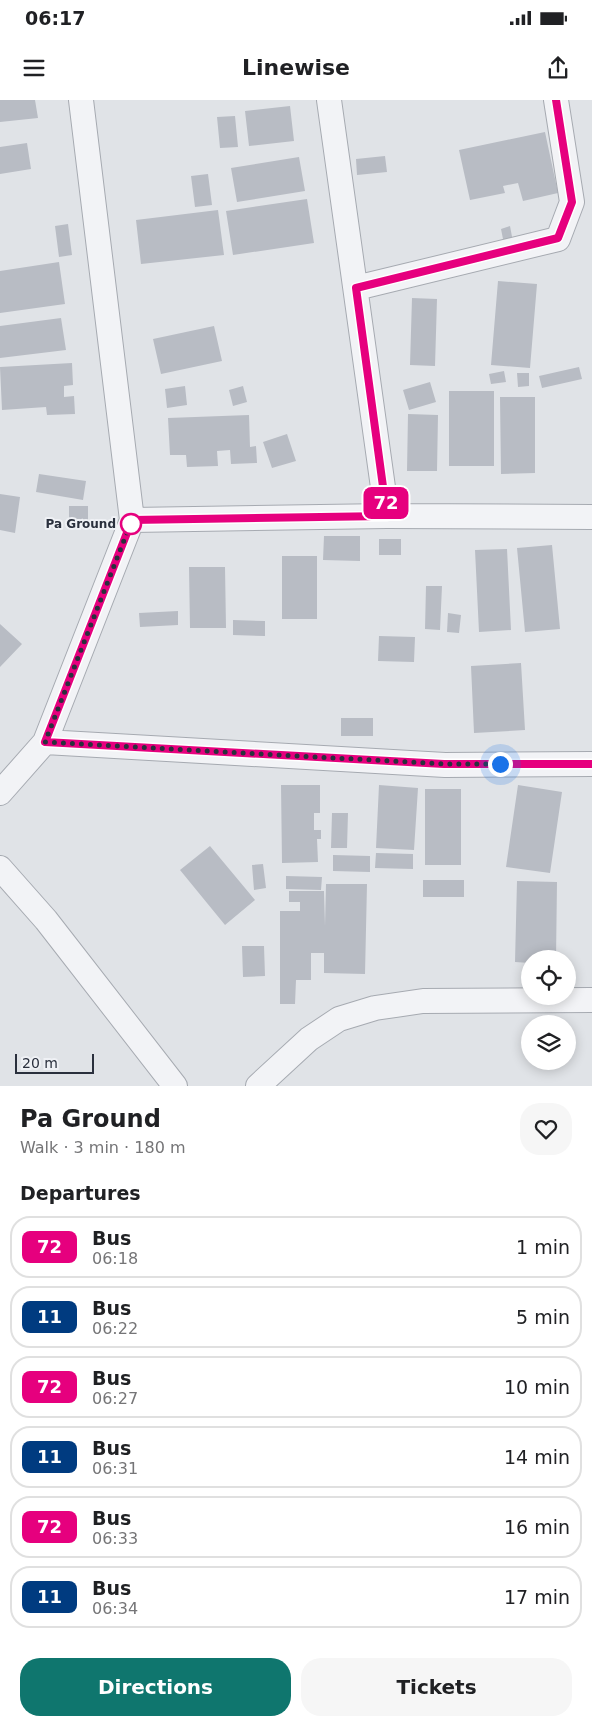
<!DOCTYPE html>
<meta charset="utf-8">
<style>
:root{--surface:#fff;--page:#f6f6f6;--text:#202124;--muted:#757577;--line:#e0e0e0;--accent:#0f766e}
body{margin:0;font-family:"DejaVu Sans",sans-serif;background:var(--page);color:var(--text);height:100vh;display:flex;flex-direction:column;font-size:19px;white-space:nowrap}
*{box-sizing:border-box;margin:0}
p{font-size:16px;color:var(--muted)}
.icon{flex:none;width:28px;height:28px;fill:none;stroke:currentColor;stroke-width:2;stroke-linecap:round;stroke-linejoin:round}
.map{position:relative;height:986px;overflow:hidden}
.panel{display:flex;flex-direction:column;background:var(--surface);flex:1}
.panel>*{flex:none}
.badge{padding:0 10px;border-radius:8px;font-size:18px;line-height:32px}
.buttons{position:absolute;left:521px;top:850px;display:grid;gap:10px}
.buttons a{display:grid;place-items:center;width:55px;height:55px;border-radius:50%;background:var(--surface);box-shadow:0 2px 12px #0003;font-size:25px}
.scale{position:absolute;left:15px;bottom:12px;width:79px;box-sizing:border-box;padding-left:5px;border:2px solid #2a303d;border-top:0;font-size:14px;line-height:18px;white-space:nowrap;color:#2a303d;-webkit-text-stroke:4px #eff1f5;paint-order:stroke}
.you{position:absolute;width:25px;height:25px;margin:-12px;border:4px solid #fff;border-radius:50%;background:#1a73e8;box-shadow:0 0 0 8px #1a73e833}
.map>.badge{position:absolute;translate:-50% -50%;box-shadow:0 0 0 2px #fff}
h2{padding:0 20px;font-size:19px;line-height:45px}
.round{display:grid;place-items:center;flex:none;width:52px;height:52px;border-radius:20px;background:var(--page)}
.summary{display:flex;align-items:center;justify-content:space-between;height:85px;padding:0 20px}
h1{font-size:24px;font-weight:700;line-height:38px}
.action{display:flex;gap:10px;margin-top:auto;padding:10px 20px}
.action a{flex:1;height:58px;border-radius:20px;background:var(--accent);color:#fff;font-size:20px;font-weight:700;line-height:58px;text-align:center}
.action a+a{background:var(--page);color:var(--text)}
ul{padding:0;list-style:none}
li{display:flex;align-items:center;gap:15px;height:62px;margin:0 10px 8px;padding:0 10px;border:2px solid var(--line);border-radius:20px}
li div{flex:1}
li b{display:block;font-size:19px}
li em{font-style:normal}
li .badge{min-width:55px;font-weight:700;text-align:center}
.status{display:flex;justify-content:space-between;align-items:center;height:35px;padding:0 25px;background:var(--surface);direction:ltr}
.status svg{height:14px;fill:currentColor}
header{display:flex;justify-content:space-between;align-items:center;height:65px;padding:0 20px;background:var(--surface);font-size:22px;font-weight:700}
.map>svg:first-child{display:block}
.building{fill:#b8bcc4}
.lines{fill:none;stroke-linecap:round;stroke-linejoin:round}
.street-casing{stroke:#a6aab1;stroke-width:26}
.street{stroke:#f2f3f6;stroke-width:24}
.line-casing{stroke:#fff;stroke-width:11}
.line{stroke:#e6007e;stroke-width:8}
.walk{stroke:#2a303d;stroke-width:5;stroke-dasharray:0 9}
.stop-dot{fill:#fff;stroke:#e6007e;stroke-width:2.5}
.labels{text-anchor:middle;dominant-baseline:central;stroke-width:4;stroke-linejoin:round;paint-order:stroke}
.stop-label{font-size:12px;font-weight:bold;fill:#2a303d;stroke:#eff1f5;text-anchor:end}
</style>
<div class="status"><b>06:17</b><svg viewBox="0 0 49 12"><path d="M0 12V9h3v3zM5 12V6h3v6zM10 12V3h3v9zM15 12V0h3v12zM26 1h20v11H26zM47 4h2v5h-2z"/></svg></div>
<header><svg class="icon" aria-label="menu" viewBox="0 0 24 24"><path d="M4 6h16M4 12h16M4 18h16"/></svg>Linewise<svg class="icon" aria-label="share" viewBox="0 0 24 24"><path d="M12 15V3M7 8l5-5 5 5M5 13v7h14v-7"/></svg></header>
<div class="map">
<svg width="592" height="986" viewBox="0 0 592 986">
<rect width="100%" height="100%" fill="#e0e3e7"/>
<path class="building" d="M0,0H35L38,18L0,22Z
M290,6L294,41L249,46L245,11Z
M235,16L238,47L220,48L217,17Z
M545,32L558,93L523,101L518,83L503,86L505,93L470,100L459,50Z
M27,43L31,69L0,74V47Z
M385,56L387,72L357,75L356,59Z
M299,57L305,91L237,102L231,68Z
M208,74L212,105L195,107L191,76Z
M307,99L314,143L233,155L226,111Z
M218,110L224,155L141,164L136,120Z
M68,124L72,155L59,157L55,126Z
M510,126L513,142L504,144L501,129Z
M59,162L65,204L0,213V171Z
M498,181L537,184L530,268L491,265Z
M412,198L437,199L435,266L410,265Z
M61,218L66,250L0,258V226Z
M214,226L222,261L161,274L153,239Z
M72,263L73,285L64,286V297L74,296L75,314L47,315L46,307L2,310L0,267Z
M579,267L582,279L542,288L539,276Z
M504,271L506,282L491,284L489,274Z
M517,273H529V286L518,287Z
M430,282L436,302L409,310L403,290Z
M185,286L187,305L167,308L165,289Z
M243,286L247,302L233,306L229,290Z
M449,291H494V366H449Z
M500,297H535V373L501,374Z
M408,314L438,315L437,371H407Z
M249,315L250,347L256,346L257,363L231,364L230,350L217,351L218,366L187,367L186,355H170L168,318Z
M287,334L296,361L272,368L263,342Z
M39,374L86,381L83,400L36,392Z
M0,394L20,397L15,433L0,430Z
M69,406H88V421H69Z
M324,436H360V461L323,460Z
M379,439H401V455H379Z
M552,445L560,529L525,532L517,448Z
M507,449L511,530L479,532L475,450Z
M282,456H317V519H282Z
M189,467H225L226,528H190Z
M426,486H442L440,530L425,529Z
M178,511V525L140,527L139,513Z
M448,513L461,515L459,533L447,532Z
M233,520L265,521V536L233,535Z
M0,524L22,544L0,567Z
M379,536L415,537L414,562L378,561Z
M521,563L525,630L474,633L471,566Z
M341,618H373V636H341Z
M281,685H320V713H314V730H321V739H317L318,762L282,763Z
M379,685L418,688L414,750L376,748Z
M518,685L562,692L550,773L506,767Z
M425,689H461V765H425Z
M332,713H348L347,748H331Z
M210,746L255,800L225,825L180,770Z
M376,753L413,754V769L375,768Z
M333,755L370,756V772L333,771Z
M263,764L266,788L254,790L252,765Z
M286,776L322,777L321,790L286,789Z
M423,780H464V797H423Z
M517,781L557,782L556,859H530V863L515,862Z
M326,784H367L365,874L324,873V853H311V880H296L295,904H280V811H300V802H289V791H324L325,826Z
M242,846H264L265,876L243,877Z"/>
<g class="lines">
<g class="street-casing">
<path id="street" d="M81,0L132,420
M329,0L387,416
M356,188L558,139L572,102L556,0
M45,642L445,665L592,664
M0,693L45,642L132,420L387,416L592,417
M0,768L46,820L175,986
M258,986L309,939L339,919L375,908L423,901L592,900"/>
</g>
<use href="#street" class="street"/>
</g>
<g class="lines">
<g class="line-casing">
<path id="line" d="M556,0L572,102L558,138L356,188L387,416L132,420L45,642L444,664H592"/>
</g>
<use href="#line" class="line"/>
<path class="walk" d="M131,424L132,420L45,642L444,664H500"/>
</g>
<circle class="stop-dot" cx="131" cy="424" r="10"/>
<g class="labels">
<g class="stop-label">
<text x="116" y="424">Pa Ground</text>
</g>
</g>
</svg>
<div class="buttons">
<a><svg class="icon" aria-label="locate" viewBox="0 0 24 24"><circle cx="12" cy="12" r="6"/><path d="M12 2v4M12 18v4M2 12h4M18 12h4"/></svg></a>
<a><svg class="icon" aria-label="layers" viewBox="0 0 24 24"><path d="M12 4l9 5-9 5-9-5zM3 14l9 5 9-5"/></svg></a>
</div>
<div class="scale">20 m</div>
<div class="you" style="left:500px;top:664px"></div>
<b class="badge" style="left:386px;top:403px;background:#e6007e;color:#fff">72</b>
</div>
<section class="panel">
<div class="summary"><div><h1>Pa Ground</h1><p>Walk · 3 min · 180 m</p></div><a class="round"><svg class="icon" aria-label="heart" viewBox="0 0 24 24"><path d="M12 20l-8-8c-3-5 5-10 8-4 3-6 11-1 8 4z"/></svg></a></div>
<h2>Departures</h2>
<ul>
<li><span class="badge" style="background:#e6007e;color:#fff">72</span><div><b>Bus</b><p>06:18</p></div><em>1 min</em></li>
<li><span class="badge" style="background:#003b80;color:#fff">11</span><div><b>Bus</b><p>06:22</p></div><em>5 min</em></li>
<li><span class="badge" style="background:#e6007e;color:#fff">72</span><div><b>Bus</b><p>06:27</p></div><em>10 min</em></li>
<li><span class="badge" style="background:#003b80;color:#fff">11</span><div><b>Bus</b><p>06:31</p></div><em>14 min</em></li>
<li><span class="badge" style="background:#e6007e;color:#fff">72</span><div><b>Bus</b><p>06:33</p></div><em>16 min</em></li>
<li><span class="badge" style="background:#003b80;color:#fff">11</span><div><b>Bus</b><p>06:34</p></div><em>17 min</em></li>
</ul>
<div class="action"><a>Directions</a><a>Tickets</a></div>
</section>
